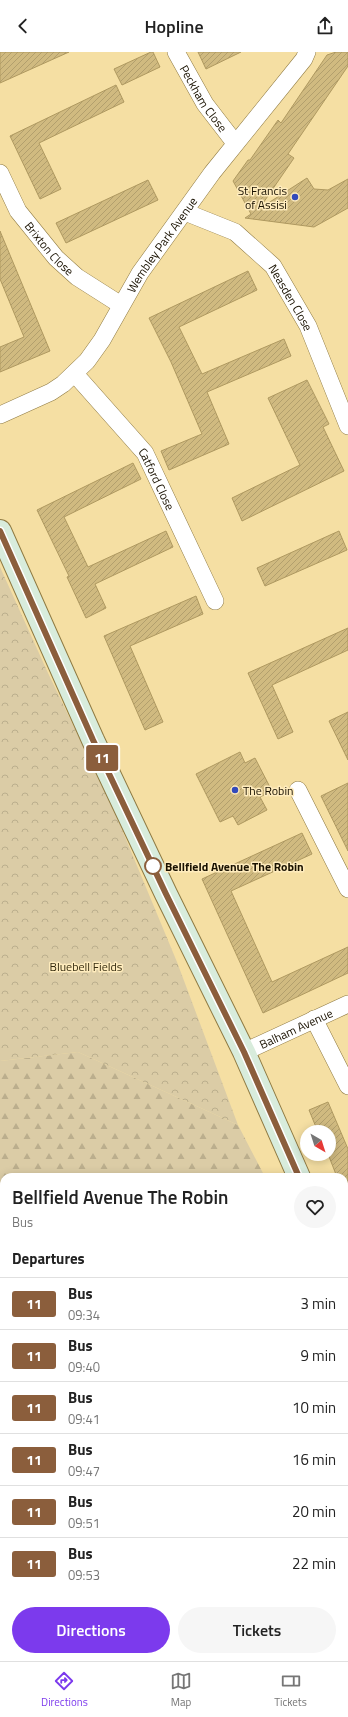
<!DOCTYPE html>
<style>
:root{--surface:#fff;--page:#f6f6f6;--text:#222;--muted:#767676;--line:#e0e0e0;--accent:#7c3aed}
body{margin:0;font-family:"Titillium Web",sans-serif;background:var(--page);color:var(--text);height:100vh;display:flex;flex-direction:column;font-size:15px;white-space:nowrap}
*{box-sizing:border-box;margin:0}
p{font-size:13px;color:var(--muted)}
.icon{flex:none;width:22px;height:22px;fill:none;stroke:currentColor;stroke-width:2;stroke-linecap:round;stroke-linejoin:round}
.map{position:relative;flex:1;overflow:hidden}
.side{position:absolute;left:0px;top:1121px;width:348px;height:488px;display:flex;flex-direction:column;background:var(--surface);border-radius:12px 12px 0 0;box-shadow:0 2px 10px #0003}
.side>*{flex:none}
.badge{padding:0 8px;border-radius:3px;font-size:14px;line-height:26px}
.needle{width:26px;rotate:141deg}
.tools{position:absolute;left:300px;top:1073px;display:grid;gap:8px}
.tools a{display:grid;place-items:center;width:36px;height:36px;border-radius:50%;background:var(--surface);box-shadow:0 2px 10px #0003;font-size:20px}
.map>.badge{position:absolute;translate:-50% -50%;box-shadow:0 0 0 2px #fff}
h2{padding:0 12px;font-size:15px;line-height:36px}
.round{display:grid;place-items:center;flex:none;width:42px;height:42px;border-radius:21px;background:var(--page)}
.summary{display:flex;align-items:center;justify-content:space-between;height:68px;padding:0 12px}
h1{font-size:19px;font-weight:600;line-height:30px}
.primary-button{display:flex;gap:8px;margin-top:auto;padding:8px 12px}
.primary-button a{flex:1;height:46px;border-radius:24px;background:var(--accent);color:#fff;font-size:16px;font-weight:600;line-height:46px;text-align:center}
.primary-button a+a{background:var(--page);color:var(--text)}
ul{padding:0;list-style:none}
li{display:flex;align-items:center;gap:12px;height:52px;padding:0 12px;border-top:1px solid var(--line)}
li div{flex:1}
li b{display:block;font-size:15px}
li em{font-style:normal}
li .badge{min-width:44px;font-weight:700;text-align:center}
header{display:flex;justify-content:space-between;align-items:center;height:52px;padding:0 12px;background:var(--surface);font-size:18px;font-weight:600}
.tabs{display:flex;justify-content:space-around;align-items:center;height:56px;border-top:1px solid var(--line);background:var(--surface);font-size:11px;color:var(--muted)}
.tabs a{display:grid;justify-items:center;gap:2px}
.tabs .current{color:var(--accent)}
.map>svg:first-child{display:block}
.forest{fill:url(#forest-firs)}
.park{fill:url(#park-crowns)}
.building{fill:url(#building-hatch);stroke:#af9960}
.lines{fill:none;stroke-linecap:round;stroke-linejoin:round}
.street-casing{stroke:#8f7a42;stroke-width:18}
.secondary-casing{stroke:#8f7a42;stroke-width:24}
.street{stroke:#fff;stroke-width:17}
.secondary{stroke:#d8ecdc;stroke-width:22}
.line-casing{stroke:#fff;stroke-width:9}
.line{stroke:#8b5e3c;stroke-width:6}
.poi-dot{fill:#334abb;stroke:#ffecbd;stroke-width:1.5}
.stop-dot{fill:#fff;stroke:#8b5e3c;stroke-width:2}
.labels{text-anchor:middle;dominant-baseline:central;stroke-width:3;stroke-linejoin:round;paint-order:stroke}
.street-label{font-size:12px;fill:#191100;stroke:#ffecbd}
.poi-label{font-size:12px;fill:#191100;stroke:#ffecbd;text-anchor:end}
.stop-label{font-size:12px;font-weight:bold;fill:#191100;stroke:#ffecbd;text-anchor:start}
.park-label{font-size:12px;fill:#362c0f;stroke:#ffecbd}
</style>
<header><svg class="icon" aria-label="back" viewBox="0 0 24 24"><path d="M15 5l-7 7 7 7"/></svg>Hopline<svg class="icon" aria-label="share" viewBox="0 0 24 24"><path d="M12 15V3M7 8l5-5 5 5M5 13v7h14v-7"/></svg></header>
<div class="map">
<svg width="348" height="1609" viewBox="0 0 348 1609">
<defs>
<pattern id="forest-firs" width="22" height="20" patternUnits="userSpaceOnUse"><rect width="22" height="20" fill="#dbcca6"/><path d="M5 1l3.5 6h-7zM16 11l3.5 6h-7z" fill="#bbae8d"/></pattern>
<pattern id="park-crowns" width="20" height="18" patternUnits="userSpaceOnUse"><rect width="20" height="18" fill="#dbcca6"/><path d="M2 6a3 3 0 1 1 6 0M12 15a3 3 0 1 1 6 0" fill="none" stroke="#bbae8d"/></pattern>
<pattern id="building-hatch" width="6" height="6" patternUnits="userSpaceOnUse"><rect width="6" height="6" fill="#d0ba80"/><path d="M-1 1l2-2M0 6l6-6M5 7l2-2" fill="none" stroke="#b29f6d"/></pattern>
</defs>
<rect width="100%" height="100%" fill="#f5dfa3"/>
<path class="forest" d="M78,1000L238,1073L265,1125H4V1391L0,1392V1009Z"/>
<path class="park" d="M0,515L48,621L113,756L177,910L238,1073L78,1000L0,1009Z"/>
<path class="building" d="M0,0H69L0,31Z
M151,0H153L160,15L122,33L114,17Z
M198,0H241L206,17Z
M336,0H348V14L288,102L294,106L259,157L307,126L314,137L328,138L348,127V156L314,175L245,166L251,162L233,129L248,108H250L278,68L281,71L327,3Z
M116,33L124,50L39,91L61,137L40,147L10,84Z
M148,128L158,148L66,191L56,171Z
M0,179L50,299L0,320V295L24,285L0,227Z
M248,219L257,238L179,275L202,322L284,287L291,304L207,340L229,392L169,418L161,399L202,382L171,310L149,266Z
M307,328L329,372L323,375L344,419L242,469L232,446L300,413L268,346Z
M133,411L141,427L64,465L88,515L166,479L173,495L95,532L106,556L86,566L67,525L69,524L37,458Z
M339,479L347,498L265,534L257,516Z
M196,544L203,562L130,594L163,670L145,678L104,584Z
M348,576V598L272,633L293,680L278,687L248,621Z
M348,660V708L329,669Z
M240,700L245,711L255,706L272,739L260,745L267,758L238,773L233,764L220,770L196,722Z
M348,731V799L321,744Z
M302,781L312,802L231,839L272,930L348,895V921L263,961L202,827Z
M328,1050L348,1097V1148L344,1138V1125H337L328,1102L329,1080H318L309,1058Z"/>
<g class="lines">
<g class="street-casing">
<g id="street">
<path id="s1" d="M176,0L205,52L235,91"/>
<path id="s2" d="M0,121L18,159L56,206L77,225L121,253"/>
<path id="s3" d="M185,160L235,180L273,214L308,274L348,374"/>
<path id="s4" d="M75,322L145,401L215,549"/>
<path id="s5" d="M0,363L51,340L63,332L87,309L102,288L140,221L212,121L304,7L307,0"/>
<path d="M298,738L348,837"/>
<path d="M314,967L348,1034"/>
<path id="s6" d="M244,1000L348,952"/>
<path d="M344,1555L348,1553"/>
<path d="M83,1605L84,1609"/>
<path d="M295,1609L297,1605"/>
</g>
</g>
<g class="secondary-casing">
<path id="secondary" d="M0,479L93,688L166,842L244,1000L299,1125
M344,1232L348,1241
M344,1352L348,1351
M0,1438L4,1437"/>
</g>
<use href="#street" class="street"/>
<use href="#secondary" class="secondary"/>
</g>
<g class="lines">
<g class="line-casing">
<path id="line" d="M0,479L93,688L166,842L244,1000L299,1125"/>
</g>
<use href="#line" class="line"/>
</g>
<g class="poi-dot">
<circle cx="295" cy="145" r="4"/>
<circle cx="235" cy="738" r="4"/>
</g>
<circle class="stop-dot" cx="153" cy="814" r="8"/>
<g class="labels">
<g class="street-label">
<text stroke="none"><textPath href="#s1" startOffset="54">Peckham Close</textPath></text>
<text stroke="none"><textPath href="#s5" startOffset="242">Wembley Park Avenue</textPath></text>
<text stroke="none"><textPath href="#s2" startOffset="91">Brixton Close</textPath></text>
<text stroke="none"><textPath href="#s3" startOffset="141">Neasden Close</textPath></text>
<text stroke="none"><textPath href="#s4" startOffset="134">Catford Close</textPath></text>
<text stroke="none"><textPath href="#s6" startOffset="57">Balham Avenue</textPath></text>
</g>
<g class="poi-label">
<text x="287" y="138">St Francis<tspan x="287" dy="14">of Assisi</tspan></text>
<text x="243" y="738" text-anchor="start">The Robin</text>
</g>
<g class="stop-label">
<text x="165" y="814">Bellfield Avenue The Robin</text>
</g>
<g class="park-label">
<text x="86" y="914">Bluebell Fields</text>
</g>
</g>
</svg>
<div class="tools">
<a><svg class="needle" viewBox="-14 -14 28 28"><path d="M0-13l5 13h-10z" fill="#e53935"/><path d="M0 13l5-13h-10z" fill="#767676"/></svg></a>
</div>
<b class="badge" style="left:102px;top:706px;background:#8b5e3c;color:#fff">11</b>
<section class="side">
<div class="summary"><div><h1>Bellfield Avenue The Robin</h1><p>Bus</p></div><a class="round"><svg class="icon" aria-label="heart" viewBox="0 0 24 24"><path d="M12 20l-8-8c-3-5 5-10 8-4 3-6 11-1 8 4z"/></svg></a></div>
<h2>Departures</h2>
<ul>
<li><span class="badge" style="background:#8b5e3c;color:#fff">11</span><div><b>Bus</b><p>09:34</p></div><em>3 min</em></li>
<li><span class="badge" style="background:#8b5e3c;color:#fff">11</span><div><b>Bus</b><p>09:40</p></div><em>9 min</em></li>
<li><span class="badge" style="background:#8b5e3c;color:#fff">11</span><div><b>Bus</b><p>09:41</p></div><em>10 min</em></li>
<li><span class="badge" style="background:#8b5e3c;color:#fff">11</span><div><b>Bus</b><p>09:47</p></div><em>16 min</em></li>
<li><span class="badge" style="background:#8b5e3c;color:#fff">11</span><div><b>Bus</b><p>09:51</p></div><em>20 min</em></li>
<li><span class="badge" style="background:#8b5e3c;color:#fff">11</span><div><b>Bus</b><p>09:53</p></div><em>22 min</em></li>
</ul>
<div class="primary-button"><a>Directions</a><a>Tickets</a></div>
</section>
</div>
<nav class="tabs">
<a class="current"><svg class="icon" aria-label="directions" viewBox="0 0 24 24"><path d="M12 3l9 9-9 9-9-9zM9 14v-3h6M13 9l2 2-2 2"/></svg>Directions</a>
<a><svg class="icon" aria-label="map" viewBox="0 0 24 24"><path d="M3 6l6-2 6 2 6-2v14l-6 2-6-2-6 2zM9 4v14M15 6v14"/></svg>Map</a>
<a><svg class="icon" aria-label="tickets" viewBox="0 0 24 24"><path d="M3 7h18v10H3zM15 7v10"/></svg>Tickets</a>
</nav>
